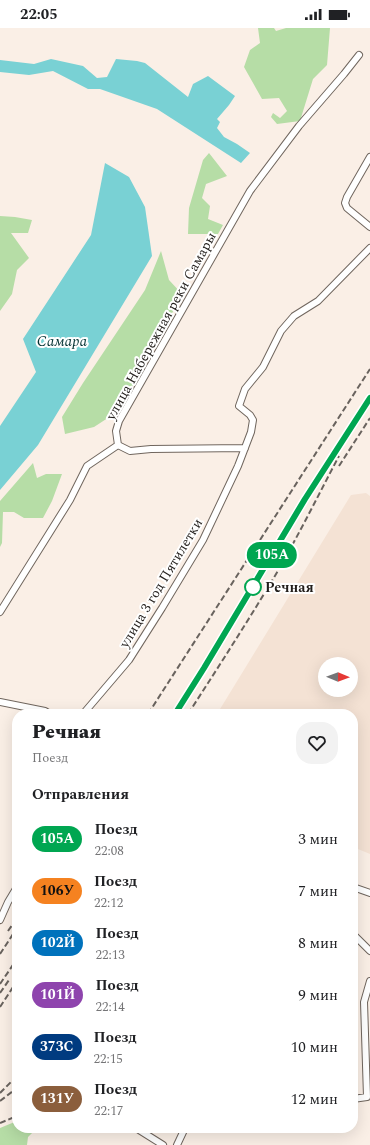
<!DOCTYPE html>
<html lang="ru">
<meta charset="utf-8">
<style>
:root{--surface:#fff;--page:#f2f2f2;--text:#202124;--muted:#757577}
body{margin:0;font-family:Spectral,serif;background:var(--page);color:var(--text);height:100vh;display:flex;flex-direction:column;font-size:15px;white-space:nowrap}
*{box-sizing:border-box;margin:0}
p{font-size:13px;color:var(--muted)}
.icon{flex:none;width:22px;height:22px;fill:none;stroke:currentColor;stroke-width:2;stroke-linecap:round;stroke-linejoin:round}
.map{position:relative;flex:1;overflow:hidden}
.drawer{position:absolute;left:12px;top:681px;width:346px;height:424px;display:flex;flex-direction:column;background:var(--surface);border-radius:16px;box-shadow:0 4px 16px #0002}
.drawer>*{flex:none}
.badge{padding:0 8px;border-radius:13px;font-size:14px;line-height:26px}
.needle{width:26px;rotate:91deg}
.fabs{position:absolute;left:318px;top:629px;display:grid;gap:8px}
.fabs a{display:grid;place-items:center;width:40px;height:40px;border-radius:50%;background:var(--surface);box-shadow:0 4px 16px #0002;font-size:20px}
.map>.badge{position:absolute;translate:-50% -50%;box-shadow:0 0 0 2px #fff}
h2{padding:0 20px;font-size:15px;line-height:36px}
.round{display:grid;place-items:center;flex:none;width:42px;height:42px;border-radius:16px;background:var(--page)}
.summary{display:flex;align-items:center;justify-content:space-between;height:68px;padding:0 20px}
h1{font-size:19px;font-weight:800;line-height:30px}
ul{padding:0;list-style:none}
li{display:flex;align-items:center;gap:12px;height:52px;padding:0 20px}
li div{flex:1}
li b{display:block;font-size:15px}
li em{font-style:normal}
li .badge{min-width:44px;font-weight:700;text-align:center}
.status{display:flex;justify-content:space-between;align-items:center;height:28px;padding:0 20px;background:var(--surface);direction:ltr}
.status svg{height:11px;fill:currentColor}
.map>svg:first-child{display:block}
.built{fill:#f4e2d4;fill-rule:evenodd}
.green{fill:#b6dda6}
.water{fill:#79d1d4}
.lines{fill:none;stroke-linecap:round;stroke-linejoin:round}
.minor-casing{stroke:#70665e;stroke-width:8}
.minor{stroke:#fff;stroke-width:6}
.rail{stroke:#69635e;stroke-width:2;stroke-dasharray:6 3;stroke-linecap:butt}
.line-casing{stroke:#fff;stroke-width:9}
.line{stroke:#00a651;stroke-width:6}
.stop-dot{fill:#fff;stroke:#00a651;stroke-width:2}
.labels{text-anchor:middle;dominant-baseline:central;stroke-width:4;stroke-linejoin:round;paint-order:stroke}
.street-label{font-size:14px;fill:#221e1b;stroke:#fff}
.stop-label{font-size:14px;font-weight:bold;fill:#221e1b;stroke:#fff;text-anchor:start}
.water-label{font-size:15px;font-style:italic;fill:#053334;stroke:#fff}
</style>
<div class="status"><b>22:05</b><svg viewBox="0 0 49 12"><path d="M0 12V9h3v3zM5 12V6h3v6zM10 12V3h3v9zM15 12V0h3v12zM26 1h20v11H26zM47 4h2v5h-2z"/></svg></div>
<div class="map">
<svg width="370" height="1117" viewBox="0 0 370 1117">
<rect width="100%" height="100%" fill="#faefe6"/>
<path class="built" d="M366,465L370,468V826L353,819V686H217L351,467ZM325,636H351V662H325Z"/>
<path class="green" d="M258,0H274L276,3L286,0H330L327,37L313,51L300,93L277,96L271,89L273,85L280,90L287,83L279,70L262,71L244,39L250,22L260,15Z
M209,125L227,148L206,156L202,170L210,178L208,191L223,197L218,206H188L189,180L203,132Z
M0,188L15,189L32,192L28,205H11L29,230L17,242L12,266L0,283Z
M161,223L169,252L182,266L164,301L150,319L132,359L117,384L94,399L65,406L62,389L83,355L145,262Z
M33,435L37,450L46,446H62L52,473L43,490H24L14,484H3L2,515L0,519V473Z
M17,1093V1100H37L28,1109L27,1117H0V1100Z"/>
<path class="water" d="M51,31L83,38L97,50L107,49L116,31L137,33L145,35L188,69L193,56L208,48L235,68L229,77L217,91L220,94L217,100L224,109L237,116L250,125L241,135L157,81L100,61H88L53,43L29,47L0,44V32L34,36Z
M105,135L129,149L145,179L152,228L38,417L0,462V398L36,344L23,311L91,207Z"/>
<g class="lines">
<g class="minor-casing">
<path id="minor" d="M370,129L347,169L345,175L347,180L370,199
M118,417L130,423L151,421L245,420
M0,584L70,472L87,438L118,417L116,403L119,393L250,163L299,98L344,46L359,27
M0,674L45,683L50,686
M83,686L129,632L162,580L203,512L238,438L251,404L253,392L250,387L239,378L245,361L263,339L281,303L294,288L318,273L370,220
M353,859L370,865
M0,892L8,874L17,859
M353,906L370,923
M353,1071L367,1069L364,974L370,953
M136,1100L163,1117
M177,1117L185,1100"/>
</g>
<use href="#minor" class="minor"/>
<path class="rail" d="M339,438L370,390
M148,686L370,341
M175,686L204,640L305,471L370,370
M188,686C219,638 250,590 279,541C300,504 319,466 339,428
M8,903L17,890
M0,926L17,900
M0,956L17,931
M0,965L9,952
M0,979L17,953
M0,1065L17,1048
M0,1073L17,1060
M0,1095L17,1088"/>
</g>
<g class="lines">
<g class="line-casing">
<path id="line" d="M175,686L204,640L305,471L370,370"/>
</g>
<use href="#line" class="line"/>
</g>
<circle class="stop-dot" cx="253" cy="559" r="8"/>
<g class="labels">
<g class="street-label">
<text transform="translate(161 298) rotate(-61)">улица Набережная реки Самары</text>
<text transform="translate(161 555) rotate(-59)">улица 3 год Пятилетки</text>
</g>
<g class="stop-label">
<text x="265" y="559">Речная</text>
</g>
<g class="water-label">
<text x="62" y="313">Самара</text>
</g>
</g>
</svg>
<div class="fabs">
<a><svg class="needle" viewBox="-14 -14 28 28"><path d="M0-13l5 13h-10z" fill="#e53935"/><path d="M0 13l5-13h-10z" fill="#757577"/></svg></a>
</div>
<b class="badge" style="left:272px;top:527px;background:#00a651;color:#fff">105А</b>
<section class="drawer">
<div class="summary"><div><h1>Речная</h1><p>Поезд</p></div><a class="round"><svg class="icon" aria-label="heart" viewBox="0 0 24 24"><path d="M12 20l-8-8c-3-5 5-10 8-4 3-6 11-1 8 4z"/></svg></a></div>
<h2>Отправления</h2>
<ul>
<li><span class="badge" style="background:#00a651;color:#fff">105А</span><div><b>Поезд</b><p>22:08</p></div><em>3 мин</em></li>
<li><span class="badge" style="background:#f58220;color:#111">106У</span><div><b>Поезд</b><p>22:12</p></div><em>7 мин</em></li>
<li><span class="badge" style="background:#0072bc;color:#fff">102Й</span><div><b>Поезд</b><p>22:13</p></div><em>8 мин</em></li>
<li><span class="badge" style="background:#8e44ad;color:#fff">101Й</span><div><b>Поезд</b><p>22:14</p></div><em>9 мин</em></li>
<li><span class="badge" style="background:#003b80;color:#fff">373C</span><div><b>Поезд</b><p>22:15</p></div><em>10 мин</em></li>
<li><span class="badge" style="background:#8b5e3c;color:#fff">131У</span><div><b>Поезд</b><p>22:17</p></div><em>12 мин</em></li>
</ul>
</section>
</div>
